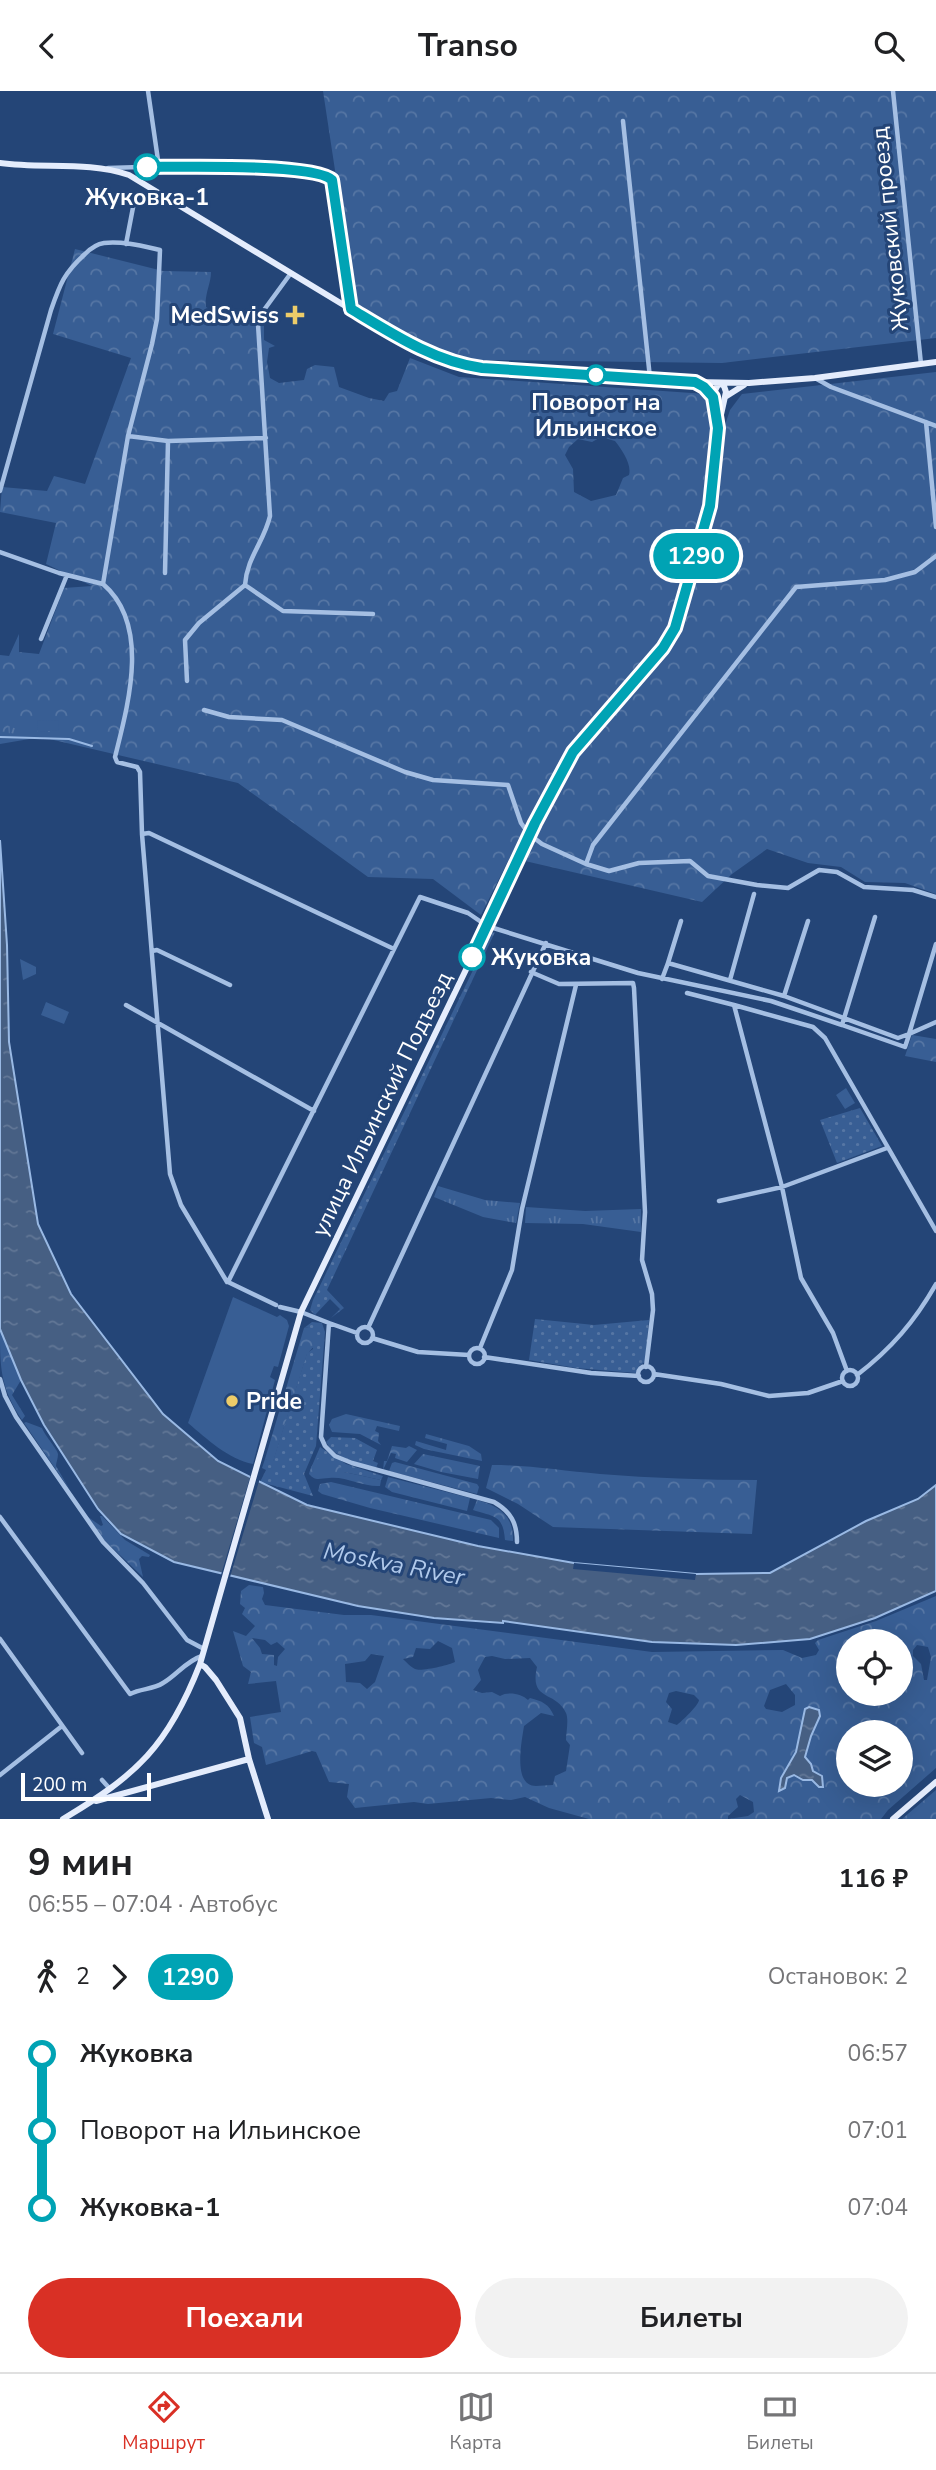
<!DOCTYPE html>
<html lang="ru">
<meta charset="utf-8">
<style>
:root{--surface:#fff;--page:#f2f2f2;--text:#202124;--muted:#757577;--line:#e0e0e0;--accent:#d93025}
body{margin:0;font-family:"Nunito Sans",sans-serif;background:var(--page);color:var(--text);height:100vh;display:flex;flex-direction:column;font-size:26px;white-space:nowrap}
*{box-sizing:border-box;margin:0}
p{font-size:23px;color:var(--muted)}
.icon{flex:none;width:38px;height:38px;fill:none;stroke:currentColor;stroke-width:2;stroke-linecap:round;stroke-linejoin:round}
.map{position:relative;height:1728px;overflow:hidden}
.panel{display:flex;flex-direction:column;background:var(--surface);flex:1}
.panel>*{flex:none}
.badge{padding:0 14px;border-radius:23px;font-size:24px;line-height:46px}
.fabs{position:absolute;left:836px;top:1538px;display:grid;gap:14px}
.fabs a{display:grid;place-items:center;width:77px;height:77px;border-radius:50%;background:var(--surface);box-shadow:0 7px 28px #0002;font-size:35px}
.scale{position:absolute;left:21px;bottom:18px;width:130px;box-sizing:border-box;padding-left:7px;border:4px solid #fff;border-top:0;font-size:19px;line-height:24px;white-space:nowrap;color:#fff;-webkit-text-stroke:5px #244577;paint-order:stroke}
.map>.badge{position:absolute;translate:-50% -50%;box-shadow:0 0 0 4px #fff}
.legs{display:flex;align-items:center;gap:10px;height:77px;padding:0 28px;font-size:23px}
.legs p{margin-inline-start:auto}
.head{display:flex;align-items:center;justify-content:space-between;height:119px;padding:0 28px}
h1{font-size:38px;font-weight:700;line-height:52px}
.cta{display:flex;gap:14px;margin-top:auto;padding:14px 28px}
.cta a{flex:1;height:80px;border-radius:42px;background:var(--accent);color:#fff;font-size:28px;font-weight:700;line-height:80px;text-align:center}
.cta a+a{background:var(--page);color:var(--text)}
ul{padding:0 28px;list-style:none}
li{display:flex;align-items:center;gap:24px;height:77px;font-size:26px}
li i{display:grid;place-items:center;width:10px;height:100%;margin:0 9px;background:currentColor}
li i::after{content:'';width:18px;height:18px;margin:-9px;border:5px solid;border-radius:50%;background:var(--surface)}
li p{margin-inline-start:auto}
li:first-child i{background:linear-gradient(#0000 50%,currentColor 0)}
li:last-child i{background:linear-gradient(currentColor 50%,#0000 0)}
header{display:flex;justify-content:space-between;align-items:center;height:91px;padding:0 28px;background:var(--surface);font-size:32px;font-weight:700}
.tab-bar{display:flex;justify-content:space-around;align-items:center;height:98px;border-top:2px solid var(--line);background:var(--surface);font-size:19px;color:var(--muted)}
.tab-bar a{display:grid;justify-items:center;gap:4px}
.tab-bar .selected{color:var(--accent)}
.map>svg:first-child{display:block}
.grass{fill:url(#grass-dots)}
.forest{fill:url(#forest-crowns);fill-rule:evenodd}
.park{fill:url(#park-tufts)}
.garden{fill:#385e94}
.water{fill:url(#water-ripples);stroke:#99b9e4;stroke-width:2}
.pier{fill:#244577}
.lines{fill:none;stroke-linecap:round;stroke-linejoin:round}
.stream{stroke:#99b9e4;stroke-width:2}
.minor{stroke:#a5bfe3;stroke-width:4.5}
.major{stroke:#e4ecfc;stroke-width:6}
.line-1-casing{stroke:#fff;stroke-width:16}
.line-1{stroke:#00a3b4;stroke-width:10}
.stop-1-dot{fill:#fff;stroke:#00a3b4;stroke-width:3.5}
.poi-dot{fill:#edcc69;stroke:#244577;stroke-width:2.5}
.labels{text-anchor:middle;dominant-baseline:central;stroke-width:6;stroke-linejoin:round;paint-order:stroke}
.stop-label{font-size:23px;font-weight:bold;fill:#fff;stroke:#244577}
.street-label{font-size:23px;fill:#fff;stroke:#244577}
.poi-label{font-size:23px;font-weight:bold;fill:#fff;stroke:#244577;text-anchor:end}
.water-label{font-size:24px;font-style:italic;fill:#b0c9eb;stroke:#244577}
</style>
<header><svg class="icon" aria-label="back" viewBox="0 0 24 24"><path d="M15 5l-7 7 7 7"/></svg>Transo<svg class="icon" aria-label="search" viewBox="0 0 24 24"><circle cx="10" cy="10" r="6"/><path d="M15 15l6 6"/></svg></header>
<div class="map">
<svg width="936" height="1728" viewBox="0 0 936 1728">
<defs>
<pattern id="grass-dots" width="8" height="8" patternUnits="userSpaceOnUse" patternTransform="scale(1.75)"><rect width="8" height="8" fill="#385e94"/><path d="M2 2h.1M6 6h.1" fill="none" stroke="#5676a4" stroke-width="1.8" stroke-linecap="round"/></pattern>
<pattern id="forest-crowns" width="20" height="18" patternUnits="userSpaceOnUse" patternTransform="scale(1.75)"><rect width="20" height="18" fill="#385e94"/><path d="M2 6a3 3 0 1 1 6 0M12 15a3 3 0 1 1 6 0" fill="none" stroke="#5676a4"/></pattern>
<pattern id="park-tufts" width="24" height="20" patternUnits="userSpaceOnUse" patternTransform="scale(1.75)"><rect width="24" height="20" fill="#385e94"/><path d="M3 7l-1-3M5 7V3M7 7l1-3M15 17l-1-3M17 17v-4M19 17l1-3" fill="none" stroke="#5676a4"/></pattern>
<pattern id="water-ripples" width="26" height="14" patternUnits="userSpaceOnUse" patternTransform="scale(1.75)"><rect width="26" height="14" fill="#465f83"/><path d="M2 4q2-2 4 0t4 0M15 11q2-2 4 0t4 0" fill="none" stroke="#627796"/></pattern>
</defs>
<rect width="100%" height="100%" fill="#244577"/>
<path class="grass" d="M495,841L327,1199L344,1217L331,1227L340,1218L330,1208L315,1224L310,1219L313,1209L491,842Z
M860,1017L882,1055L837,1072L820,1029Z
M535,1228L594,1234L649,1229L645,1271L639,1275L636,1282L576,1277L529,1269Z
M312,1231L322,1232L325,1241L316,1355L304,1383L313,1405L260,1391L266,1379L262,1377L265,1368L273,1370L307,1262L313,1258L309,1236L304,1237Z
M331,1346L355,1347L377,1359L373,1370L378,1372L376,1377C359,1371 336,1369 326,1351Z
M320,1356L346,1373L383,1385L381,1389L344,1381L311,1377Z"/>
<path class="forest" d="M323,0H936V247L722,272L491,269C482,269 472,269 464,267C435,261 376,230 355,211Z
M75,158L163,180L211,181C211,193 204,204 206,216C226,230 242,217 264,235V249L275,255L269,257L267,271L270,287L279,292L304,289L307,278L315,274L334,276L339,296L369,307L384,310L389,302L397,300L410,267L459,286L706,303L712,314L715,336L724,337L730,319L742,303L936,281V803L905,792L865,791L841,776L808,772L767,758L732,783L702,811L525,770L536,741L526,734L481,824L433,788L368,786L238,692L41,646L0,653V564L9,565L19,543V561L39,563L64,497L92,495L46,473L56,432L0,421L2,396L47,400L54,385L85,393L131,267L53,243ZM601,346L615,350C622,359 632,373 629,384L623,387L616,404L591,410L574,401L573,378L565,364L569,356L578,348L592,351Z
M912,944L936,948V971L905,965Z
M309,1236L317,1242L318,1251L307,1263L273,1371L265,1368L304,1237Z
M0,1238L21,1289L12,1304L25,1325L22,1329C0,1296 0,1276 0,1238Z
M346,1323L400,1335L399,1340L377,1335L375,1340L379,1342L378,1350L381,1354L360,1343L332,1341L329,1334L332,1328Z
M26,1331L42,1337C45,1345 58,1359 58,1363C58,1368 56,1371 56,1375L70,1399L24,1332Z
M426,1343L469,1355L481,1363L482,1370L424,1358L415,1354L416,1350L446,1359L447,1353L425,1347Z
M392,1355L406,1357L409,1355L417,1359L407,1371L395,1367L396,1363L391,1362L383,1379L384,1370H387Z
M423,1363L480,1375L478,1388L441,1381L414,1373Z
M323,1365L342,1377L344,1381L381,1389L380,1395C363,1396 346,1385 329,1387C320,1387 316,1391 309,1383C311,1375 315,1368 323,1365Z
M395,1371L477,1393L479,1396L477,1403L389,1380L392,1372Z
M492,1374C528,1374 563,1380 600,1383C652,1387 704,1389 757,1389L752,1443L553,1436L518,1413L486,1397Z
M388,1386L470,1407L467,1420L392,1401L385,1396Z
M331,1391L491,1429L499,1437V1447L370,1417L322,1403L318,1400L320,1393Z
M477,1409C499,1415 514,1425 513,1450L505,1449C503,1424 495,1426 473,1419Z
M100,1425H102L125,1449L150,1464L149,1466L142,1465L139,1468L143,1486L99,1444L88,1426L101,1435L103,1434Z
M249,1494L263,1496L264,1502L262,1508L265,1514L344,1524H371L652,1561L783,1559L802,1567L816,1564L819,1559L815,1552L818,1549L876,1530L936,1505V1677L888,1719L881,1728H589L549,1717L525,1706L511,1709L491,1707L428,1713L414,1711L355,1717L347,1706L349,1693L329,1691L316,1661L312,1660L266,1674L262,1656L254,1652L250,1626L281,1621L276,1590L248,1593L251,1581L243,1575L233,1540L246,1545L255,1535L242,1523L245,1517L240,1513L241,1500ZM252,1547L265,1549L271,1554L277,1551L285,1558L278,1566L277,1575L274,1574V1564L262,1563L260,1557ZM438,1550L452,1557L455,1571C449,1574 421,1581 415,1578C412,1577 405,1570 403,1568L413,1566L416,1557L430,1558ZM849,1550H901V1603H849ZM917,1554L928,1556L931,1566L927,1589H924L921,1573L913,1565V1559ZM371,1563L384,1565L375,1591L367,1598L360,1592L346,1591L345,1573L365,1570ZM492,1565L505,1568L530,1567L537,1576C529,1611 556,1599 566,1622C569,1629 566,1642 566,1649L570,1654L566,1680L555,1685L553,1694C547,1694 541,1695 536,1695C512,1695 522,1649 524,1635L541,1622L554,1625C549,1613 542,1610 530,1607L528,1609C522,1603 508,1600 500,1605L492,1601L482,1602L473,1599L481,1589L478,1579L485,1566ZM786,1593L795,1604V1614L782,1621L766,1618L764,1615L770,1599ZM676,1600L694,1604L699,1609C699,1614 682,1630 677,1634L668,1631L672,1618L666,1611L669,1602ZM805,1618L818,1632L811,1645L805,1666L813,1680L820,1683L816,1691L794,1684L790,1685L786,1690L790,1673L796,1661ZM849,1642H901V1694H849ZM740,1704L753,1711L754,1721L748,1725L728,1728V1725L738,1716L736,1708Z
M936,1699V1728H902Z"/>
<path class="park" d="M34,629L35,642L9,644L8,631Z
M20,868L36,876V883L23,889Z
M438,1095L485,1109L520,1112L516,1132L483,1126L434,1106Z
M526,1116L585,1120L641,1118V1141L583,1133L525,1132Z"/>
<path class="garden" d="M58,629L59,639L38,641L37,630Z
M46,911L69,921L64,933L41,924Z
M846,997L855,1012L845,1018L836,1004Z
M233,1206L277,1226L280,1224L287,1229L289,1235L278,1276L274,1275L270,1286L275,1289L253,1373C228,1368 207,1348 188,1332Z"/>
<path class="water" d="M0,749L7,854L9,951L38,1133L71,1203L163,1323L218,1370L307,1414L478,1455L574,1472L696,1483L770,1482L866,1430L918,1408L936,1394V1500L875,1527L810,1548L736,1554L652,1551L503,1530V1532L434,1527L358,1515L174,1471L121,1443L98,1418L44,1334L21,1289L0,1238Z
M809,1616L819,1619L820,1625L811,1645L805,1666L811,1673L813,1680L822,1685L823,1696H819L812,1689H803L794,1684L787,1687L785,1697L779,1700L781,1687L796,1661L805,1618Z"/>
<path class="pier" d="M251,1383L260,1387L230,1486L221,1484Z
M574,1472L696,1483L695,1489L573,1478Z"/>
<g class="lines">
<path class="stream" d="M0,646L69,648L92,655"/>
<path class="minor" d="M148,0L159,76
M893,0L921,273
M623,30L650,287
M108,77C142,76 314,71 332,89L350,217
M126,153L135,106L140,104L161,110
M815,287L831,296L936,335
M926,331L936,436
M128,345L168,350
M0,400L51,219C60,193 64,182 85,163C90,158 97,153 104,152C123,150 142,155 160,159L157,228L152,253L128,345L103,493C151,534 128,614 115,666L117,671L137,676L140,681L142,743L149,742L394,858
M0,461L59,482L103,493
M165,482L168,350L266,347
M245,494L283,520L373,523
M41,548L67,484
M187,590L185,549L199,532L245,494C247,466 264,451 270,425L258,233L261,223L291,182
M204,619L229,626L282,629L405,681L433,689L508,694L521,732L529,743L542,753L586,773L609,780L639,772L690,770L708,785L757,794L788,797L819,779L837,781L864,796L913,799L936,806
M142,743L170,1083L181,1114L227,1191
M586,773L593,754L796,496L885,489L915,481L936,465
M681,830L668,872L784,905L898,947L909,943
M936,853L909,943L936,931
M152,860L157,859L230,894
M531,881L559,893L633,892L634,897L645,1121L642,1169L652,1203L653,1219L646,1276
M662,888L668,872
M730,889L754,803
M687,902L734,914L782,1096L801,1187L833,1242L847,1280
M784,905L808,830
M126,914L314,1020
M734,914L813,936L825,947L936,1140
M842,934L905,956L909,944
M719,1110L782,1096L887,1057
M276,1214L228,1191L420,806L468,822L487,835L638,882L771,910L842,934L875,826
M280,1216L301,1221L329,1232L321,1346L325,1355L335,1365L352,1372L494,1411C511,1421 517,1432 517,1451
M329,1232L357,1242
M357 1244a8 8 0 1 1 16 0a8 8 0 1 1-16 0Z
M368,1237L546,852
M372,1247L418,1261L469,1264
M480,1257L512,1179L522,1118L576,894
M469 1265a8 8 0 1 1 16 0a8 8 0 1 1-16 0Z
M484,1266L591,1282L639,1285
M638 1283a8 8 0 1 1 16 0a8 8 0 1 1-16 0Z
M842 1287a8 8 0 1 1 16 0a8 8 0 1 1-16 0Z
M654,1283L721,1293L769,1305L808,1302L843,1290
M857,1284C891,1258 915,1230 936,1193
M0,1288L5,1305L16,1326L103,1451L143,1492L187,1549L204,1558
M0,1426L130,1603C142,1597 152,1599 163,1592C177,1584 186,1570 202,1565
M0,1548L82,1662
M0,1684L62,1635
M102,1689L110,1698"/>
<path class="major" d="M0,72C42,78 88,70 129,84L380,236L436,264L470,275L695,291L749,292L815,287L936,271
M697,292L713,306
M725,306L744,294
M717,333C715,319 709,303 720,292
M200,1573L205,1576L216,1589L240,1627L249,1668L268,1728
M96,1710L249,1668
M63,1728C137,1684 168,1655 200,1573L301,1221L487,835L535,732L573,661L663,557L675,536L710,415L718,337L726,301L724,295L720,292
M893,1728L936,1691"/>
</g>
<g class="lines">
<g class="line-1-casing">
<path id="line-1" d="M147,76C178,76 315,72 332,89L351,218C391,242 435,271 482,277L695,291L704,296L713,306L718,337L710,415L675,537L663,557L573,661L535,732L472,866"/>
</g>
<use href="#line-1" class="line-1"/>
</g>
<g class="stop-1-dot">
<circle cx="147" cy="76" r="12"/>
<circle cx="596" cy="284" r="9"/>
<circle cx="472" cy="866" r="12"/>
</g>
<g class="poi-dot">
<path d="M291.5 213.5h7v7h7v7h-7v7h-7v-7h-7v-7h7z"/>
<circle cx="232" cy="1310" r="7"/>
</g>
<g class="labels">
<g class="stop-label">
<text x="147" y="106">Жуковка-1</text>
<text x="596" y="311">Поворот на<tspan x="596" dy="26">Ильинское</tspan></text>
<text x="491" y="866" text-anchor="start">Жуковка</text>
</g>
<g class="street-label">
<text transform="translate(890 138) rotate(-96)">Жуковский проезд</text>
<text transform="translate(382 1013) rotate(-64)">улица Ильинский Подъезд</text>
</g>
<g class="poi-label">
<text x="279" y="224">MedSwiss</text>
<text x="246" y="1310" text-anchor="start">Pride</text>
</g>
<g class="water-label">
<text transform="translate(394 1473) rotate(11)">Moskva River</text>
</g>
</g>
</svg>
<div class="fabs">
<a><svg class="icon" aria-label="locate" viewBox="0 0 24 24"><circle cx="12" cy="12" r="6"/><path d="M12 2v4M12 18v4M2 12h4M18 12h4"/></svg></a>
<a><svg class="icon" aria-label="layers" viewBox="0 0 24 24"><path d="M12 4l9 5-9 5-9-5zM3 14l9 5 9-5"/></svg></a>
</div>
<div class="scale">200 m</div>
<b class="badge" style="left:696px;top:465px;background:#00a3b4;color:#fff">1290</b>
</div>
<section class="panel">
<div class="head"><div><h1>9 мин</h1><p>06:55 – 07:04 · Автобус</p></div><b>116 ₽</b></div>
<div class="legs"><svg class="icon" aria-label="walk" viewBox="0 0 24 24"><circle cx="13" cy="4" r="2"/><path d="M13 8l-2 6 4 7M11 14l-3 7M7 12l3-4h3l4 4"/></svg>2<svg class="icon" aria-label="forward" viewBox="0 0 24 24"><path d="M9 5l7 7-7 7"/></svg><b class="badge" style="background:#00a3b4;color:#fff">1290</b><p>Остановок: 2</p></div>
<ul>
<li><i style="color:#00a3b4"></i><b>Жуковка</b><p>06:57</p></li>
<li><i style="color:#00a3b4"></i><span>Поворот на Ильинское</span><p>07:01</p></li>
<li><i style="color:#00a3b4"></i><b>Жуковка-1</b><p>07:04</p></li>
</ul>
<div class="cta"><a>Поехали</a><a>Билеты</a></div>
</section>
<nav class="tab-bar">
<a class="selected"><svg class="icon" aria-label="directions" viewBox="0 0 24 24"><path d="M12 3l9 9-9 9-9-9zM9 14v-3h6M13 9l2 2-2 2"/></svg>Маршрут</a>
<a><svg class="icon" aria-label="map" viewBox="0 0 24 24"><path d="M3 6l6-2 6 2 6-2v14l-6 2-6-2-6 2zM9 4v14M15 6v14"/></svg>Карта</a>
<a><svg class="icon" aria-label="tickets" viewBox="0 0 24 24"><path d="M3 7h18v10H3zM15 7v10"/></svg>Билеты</a>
</nav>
